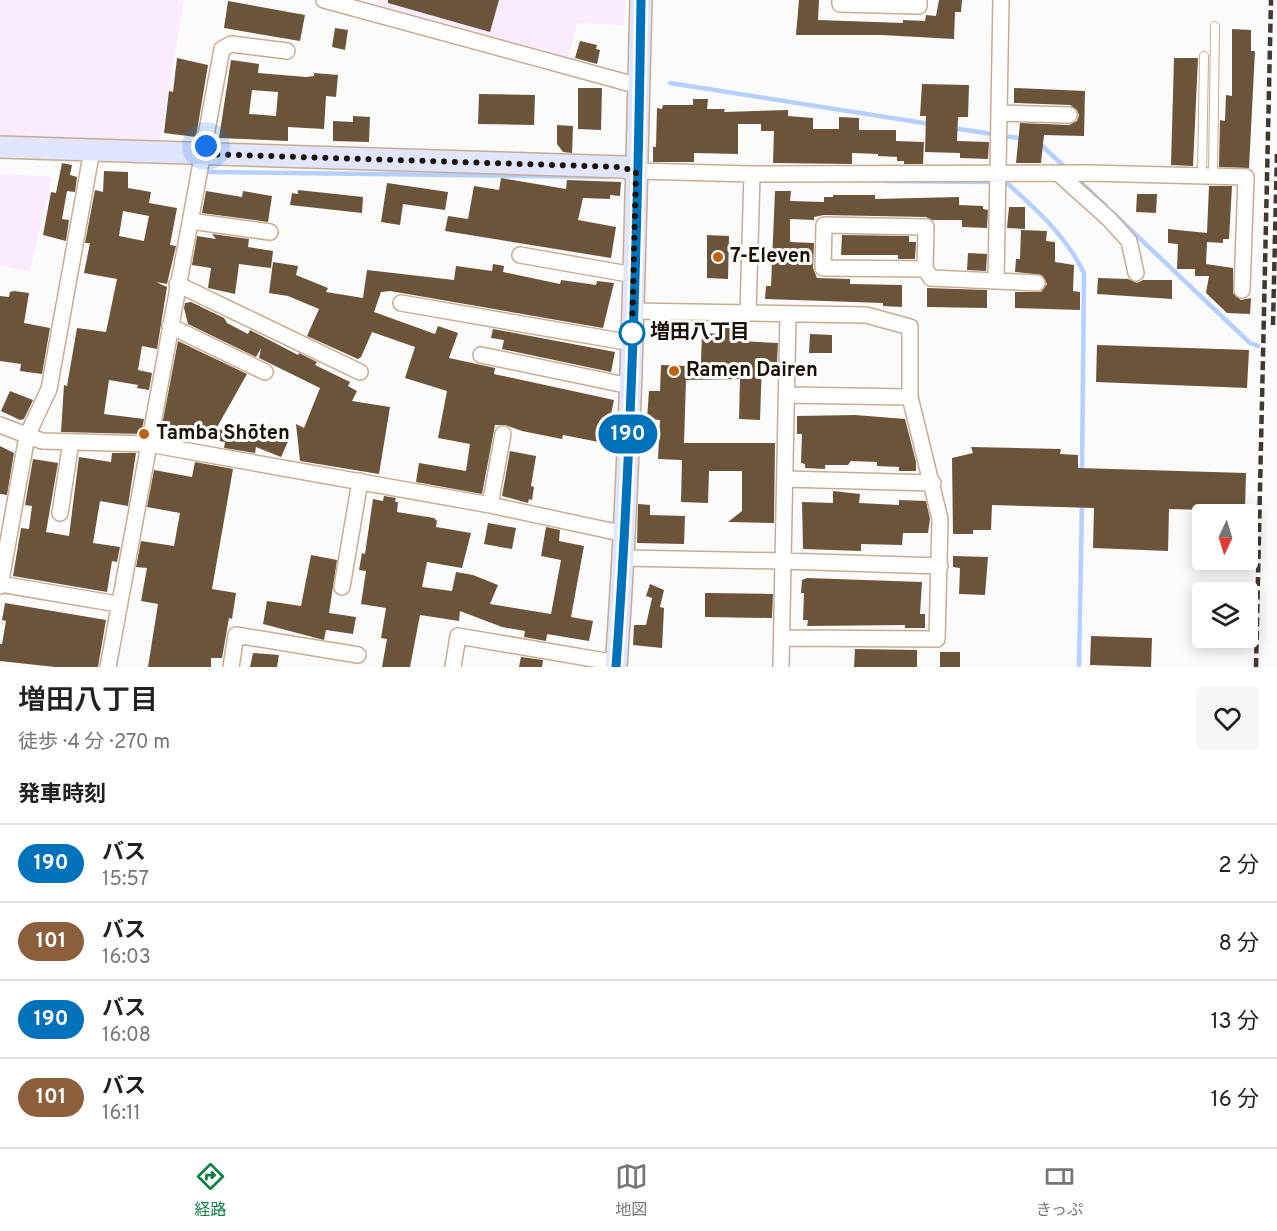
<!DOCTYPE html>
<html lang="ja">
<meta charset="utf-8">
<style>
:root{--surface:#fff;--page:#f6f6f6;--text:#222;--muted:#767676;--line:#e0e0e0;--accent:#0b8043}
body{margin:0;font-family:Overpass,"Noto Sans JP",sans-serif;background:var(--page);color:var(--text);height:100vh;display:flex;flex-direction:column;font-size:22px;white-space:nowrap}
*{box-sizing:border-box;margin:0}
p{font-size:20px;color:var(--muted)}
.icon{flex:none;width:33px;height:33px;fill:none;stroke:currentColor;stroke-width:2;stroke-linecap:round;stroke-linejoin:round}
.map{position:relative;height:667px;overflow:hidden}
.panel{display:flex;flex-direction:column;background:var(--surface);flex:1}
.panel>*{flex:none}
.badge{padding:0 12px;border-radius:20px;font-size:21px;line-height:39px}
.needle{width:39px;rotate:184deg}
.buttons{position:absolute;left:1192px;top:504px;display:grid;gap:12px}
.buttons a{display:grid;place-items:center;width:66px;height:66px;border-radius:6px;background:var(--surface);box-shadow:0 3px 15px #0003;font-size:30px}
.you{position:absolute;width:30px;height:30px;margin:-15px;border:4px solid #fff;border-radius:50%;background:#1a73e8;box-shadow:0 0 0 9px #1a73e833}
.map>.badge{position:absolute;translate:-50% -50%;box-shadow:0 0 0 3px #fff}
h2{padding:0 18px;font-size:22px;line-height:54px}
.round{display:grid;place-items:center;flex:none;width:63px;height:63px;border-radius:6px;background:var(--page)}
.headline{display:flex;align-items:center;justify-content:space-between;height:102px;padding:0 18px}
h1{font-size:28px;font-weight:600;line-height:45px}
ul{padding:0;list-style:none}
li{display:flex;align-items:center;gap:18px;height:78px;padding:0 18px;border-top:2px solid var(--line)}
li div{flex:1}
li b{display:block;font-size:22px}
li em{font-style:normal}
li .badge{min-width:66px;font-weight:700;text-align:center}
.tab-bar{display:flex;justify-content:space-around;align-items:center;height:84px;border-top:2px solid var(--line);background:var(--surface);font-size:16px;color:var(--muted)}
.tab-bar a{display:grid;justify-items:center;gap:3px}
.tab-bar .on{color:var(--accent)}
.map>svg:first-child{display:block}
.commercial{fill:#faebff}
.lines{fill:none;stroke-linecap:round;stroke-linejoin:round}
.stream{stroke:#b5d0fe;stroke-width:4.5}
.building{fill:#6b543a;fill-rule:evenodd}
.lane-casing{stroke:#c8ac91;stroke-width:10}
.street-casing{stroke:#c8ac91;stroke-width:18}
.secondary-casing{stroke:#c8ac91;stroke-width:24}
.lane{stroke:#fff;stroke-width:8}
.street{stroke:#fff;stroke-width:15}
.secondary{stroke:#e2e5fe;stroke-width:21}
.rail{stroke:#413930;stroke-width:4.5;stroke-dasharray:9 4.5;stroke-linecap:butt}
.line-casing{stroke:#fff;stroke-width:14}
.line{stroke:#0072bc;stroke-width:9}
.walk{stroke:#1c1208;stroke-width:6;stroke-dasharray:0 10.8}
.poi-dot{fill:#bf6212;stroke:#fff;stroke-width:2}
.stop-dot{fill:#fff;stroke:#0072bc;stroke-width:3}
.labels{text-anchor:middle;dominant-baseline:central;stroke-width:6;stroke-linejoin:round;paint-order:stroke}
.poi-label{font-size:20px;font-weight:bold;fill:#1c1208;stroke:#fff;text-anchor:start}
.stop-label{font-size:20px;font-weight:bold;fill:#1c1208;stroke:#fff;text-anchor:start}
</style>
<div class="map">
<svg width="1277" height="667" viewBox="0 0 1277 667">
<rect width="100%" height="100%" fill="#fbfbfb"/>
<path class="commercial" d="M0,0H184L160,140L0,136Z
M378,0H625L624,25L577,23L568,59L375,6Z
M0,174L52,177L30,272L0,265Z"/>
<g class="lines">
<path class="stream" d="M670,83L930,124
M953,128L1024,139
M1040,144L1067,169
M206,172L609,177
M1075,177L1106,206
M885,181L991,182
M1008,184C1038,211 1066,236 1084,273L1082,472
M1114,214L1250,343L1258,346
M1079,667L1082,502"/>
</g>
<path class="building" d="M388,0H499L490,32L388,3Z
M799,0H819L818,20L903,23V20L925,21L926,15L936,16L939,0H962L961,12H955L954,39L882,35H796Z
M228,1L305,15L300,41L224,28Z
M335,28L348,30L345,50L332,47Z
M1232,29L1251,30V51H1255L1249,168L1219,167L1220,120L1225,121L1226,95L1232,96Z
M580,41L597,45L596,49L600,50L597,64L575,58Z
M177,58L208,65L196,137L164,133L169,91L173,92Z
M1174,58H1198L1193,166L1171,165Z
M231,60L259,64L258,73L306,77L314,76V73L338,75L336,97L326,96L324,129L288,127V141L219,138ZM252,90L278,92L276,116L249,114Z
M922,84L969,85L968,117H958L957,141L989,142L988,159L960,158V153L925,152L926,116H920Z
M578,88H602L601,130L578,129Z
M1014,88L1085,91L1084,136L1044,135L1041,163H1016L1020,123L1069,125L1077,121L1079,115L1077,110L1070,105L1014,103Z
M479,94L535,95L534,125L478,124Z
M693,99H708L707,109H725L724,112L788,110V116L813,118V129H839V117L859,118V130H896V141L924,142L923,164H904V161H897V157L878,156V154L852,153V164L773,163L774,131H761V124H738V154L694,153V162H653V147H656L657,108L662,109L663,105H693Z
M353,116L370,117L369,142L333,141V121L353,122Z
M557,125L573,126L572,153L563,152L557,144Z
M62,163L72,165L70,175L77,177L75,192L67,191L62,219L69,220L66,241L43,235L51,192L56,193Z
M104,171L128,172V188L151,192L149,203L177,208L170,245L176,246L167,284L156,282L167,287L157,349L142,346L138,370L152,373L149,390L137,388L138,385L109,380L104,414L144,419L141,434L61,432L64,385L67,386L77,328L106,332L117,279L84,273L90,243H85L95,190L103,192ZM123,211L149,216L144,241L119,236Z
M501,178L566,189L567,180L621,182L620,196L610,195V199L583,198L578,220L616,227L611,258L445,231L448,216L468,219L474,186L499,190Z
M387,183L448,192L445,210L403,204L400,225L381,222Z
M1209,186H1232L1229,239H1223V243L1207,242L1206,264L1233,268V293L1241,300L1251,298L1250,314L1227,313L1206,293L1209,276H1195V269H1177L1178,244L1168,243V229L1207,233Z
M298,190L363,197L362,213L290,205L292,193L298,194Z
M206,191L242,197L243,191L272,196L268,222L202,213Z
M775,191H791L790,201L824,202V197H833V195H875V199L959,197V205L983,206V209L988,210L987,228L962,227V220H932L926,217L824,215L814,217V220L790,219V242L814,243L813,268L817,278L850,279V284L902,285V307L883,306V303L765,299L766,286H771Z
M1137,194H1157L1156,213L1136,212Z
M1009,207H1025V229L1007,228Z
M1021,230L1047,231L1046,241L1055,242V262L1074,265L1073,291L1080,292V310L1015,308V292H1041L1047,284L1042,275L1015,272L1016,259H1020Z
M212,234L249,239L248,247L273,251L271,268L239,264L235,294L208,288L211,268L192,265L197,236L216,239Z
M707,235L729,236L728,279L707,278Z
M842,235L909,236V242H916L915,259H898V255H841Z
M968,253L987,254L986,271L967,270Z
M273,262L298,266L296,275L328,288L326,292L363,298L367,270L454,280L456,266L492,271L493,264L504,266L503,272L560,284L561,280L596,285L597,281L614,283L603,328L390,291L381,292L374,312L435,334L438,326L458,333L449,358L495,368L494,374L614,400L608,428L612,429L609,444L563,435L562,439L522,431L505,425H495L482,494L416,482L419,463L466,471L470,444L438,438L447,391L405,378L415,347L372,332L361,357L358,359L307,336L319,309L288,296L269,293Z
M1098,278L1128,279L1137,283L1143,280H1172V299L1097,294Z
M927,288L987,290V308L927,307Z
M14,291L29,293L24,323L50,328L42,374L20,371L21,364L0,361V296L9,297L10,292Z
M191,302L224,318L227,323L248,334L250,330L298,355L299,353L317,362L315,365L350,382L348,386L357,391L352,401L390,407L379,474L300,461L296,424L304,428L320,388L259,358L261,348L256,357L188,324L184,308L185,303Z
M721,322H733L732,337L741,341L778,343L777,362H762L760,420L739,419L740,379L686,380L684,443H775L774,523L728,522L742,511V471H709L708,503L681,502L682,460L658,459L660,420L647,419L649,391H660L661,365L687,366V361L701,362L702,333L721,334Z
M493,329L615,352L611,372L502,349L504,340L491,338Z
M810,334L832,335V353H809Z
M178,341L247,374L216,429L271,436L273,430L290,437L281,457L256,447L255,453L224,448L225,442L192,436L191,442L160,436Z
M1097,345L1249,350L1247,388L1096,382Z
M10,391L33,400L24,419L20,420L1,411Z
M855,415L905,419L916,462V471H899V467L877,466V462L851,461L848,465H825V469L805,468V464L801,463L802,434H797V416Z
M0,446L14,453L7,495L0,494Z
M971,447L1061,449L1060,454L1078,455V468L1246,473L1245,511L1169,509L1168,551L1093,548L1094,508L992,505L991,530H973V534H953L952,458L973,453Z
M510,451L536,456L531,486L534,487L532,500L529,499L528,503L502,496Z
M112,453H136L128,506L100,501L93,543L120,547L117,562L112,561L107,592L13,576L21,528L29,529L32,506L25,505L33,459L58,463L46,532L69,536L79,457L111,462Z
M195,462L233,469L212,589L236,593L232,619L229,618L222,658H211V667H148L158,604L141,601L147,568L136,567L141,541L174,546L180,513L147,507L154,470L192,477Z
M833,491L860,494L859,503L899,505V500L926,501L930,519L928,533H903L902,545L861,544V551L803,549L802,502L833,503Z
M384,496L396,498L395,502H398L397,512L434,518L437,521L436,527L471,533L462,568L427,562L422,587L452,591L456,572L473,575L498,585L490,604L551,614L561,560L541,556L546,527L560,530L559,541L584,546L571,617L593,621L589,641L547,634L546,641L524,637L525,631L502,627L460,611L459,621L420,615L410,667H382L387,639L381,638L386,608L361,604L366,571L359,570L362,553L365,554L373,499L383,501Z
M638,504L650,505V515L685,516L684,544L637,543Z
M488,523L516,528L512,549L484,544Z
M311,555L337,560L329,613L356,617L353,634L326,630L324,640L263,624L267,601L301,606Z
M953,556L988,557L985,595L959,594L960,568L953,567Z
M807,578L922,582L920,614H925V628H905V625L807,626L808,620H803L804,593H801L802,580Z
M650,584L664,590L660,607L664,608L662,648L633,645L634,625H646L652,598L646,596Z
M705,593L773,594L772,618L705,617Z
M5,603L106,620L98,667H55L0,661V644H2L6,621L2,620Z
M1091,636L1152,638L1151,667L1090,665Z
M855,649L917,650V667H854Z
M940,652H960V667H940Z
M253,653L279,655L277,667H250Z
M521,657L543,660L542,667H519Z"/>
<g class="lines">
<g class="lane-casing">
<path id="lane" d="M1202,175L1204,56
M1213,176L1215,26"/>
</g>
<g class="street-casing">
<path id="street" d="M324,0L639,86
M840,0V4L919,6V0
M1000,113L1069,115
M636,171L752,174L1089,173L1246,177L1242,290
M1059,174L1109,219L1129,241L1136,273
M190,221L270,232
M520,255L634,275
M925,269L926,227L824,225L823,268L925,269L931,278L996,281L1001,0
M996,281L1037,283
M177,284L360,372
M401,303L632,343
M633,311L866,315L910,327V397L940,519L937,639L782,638
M748,313L752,174
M788,315L783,561L940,566
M170,326L265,372
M481,355L630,386
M787,395L910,397
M0,425L42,441L149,444L490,505L625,534
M785,479L933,483
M490,505L503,434
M60,513L71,442
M624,558L783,561L781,667
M0,584L117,604
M0,586L27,436L49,389L92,150
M342,587L360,481
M108,667L222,49L231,44L287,51
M231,667L236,635L358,655
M453,667L458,636L617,663"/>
</g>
<g class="secondary-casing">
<path id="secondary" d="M0,147L624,167L636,171
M616,667C632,445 635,222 641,0"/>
</g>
<use href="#lane" class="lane"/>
<use href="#street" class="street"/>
<use href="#secondary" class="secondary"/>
<path class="rail" d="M1273,325L1277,151
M1256,667L1271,0"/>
</g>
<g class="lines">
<g class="line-casing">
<path id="line" d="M616,667C632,445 638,222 641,0"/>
</g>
<use href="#line" class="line"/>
<path class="walk" d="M206,146L204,154L618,167L636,171L632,333"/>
</g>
<g class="poi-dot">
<circle cx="718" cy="257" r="6"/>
<circle cx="674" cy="371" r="6"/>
<circle cx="144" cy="434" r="6"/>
</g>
<circle class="stop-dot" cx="632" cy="333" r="12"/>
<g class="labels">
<g class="poi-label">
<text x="730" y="257">7-Eleven</text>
<text x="686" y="371">Ramen Dairen</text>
<text x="156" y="434">Tamba Shōten</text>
</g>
<g class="stop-label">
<text x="650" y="333">増田八丁目</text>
</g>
</g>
</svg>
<div class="buttons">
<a><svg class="needle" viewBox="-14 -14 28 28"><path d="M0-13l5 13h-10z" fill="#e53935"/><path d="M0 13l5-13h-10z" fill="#767676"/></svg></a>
<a><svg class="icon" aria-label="layers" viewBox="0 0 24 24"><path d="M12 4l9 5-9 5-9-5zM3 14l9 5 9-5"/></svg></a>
</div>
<div class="you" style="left:206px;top:146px"></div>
<b class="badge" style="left:628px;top:434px;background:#0072bc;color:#fff">190</b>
</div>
<section class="panel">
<div class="headline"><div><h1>増田八丁目</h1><p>徒歩 · 4 分 · 270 m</p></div><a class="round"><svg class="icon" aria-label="heart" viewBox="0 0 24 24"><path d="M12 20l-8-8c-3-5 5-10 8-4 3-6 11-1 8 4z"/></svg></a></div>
<h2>発車時刻</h2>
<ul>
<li><span class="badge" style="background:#0072bc;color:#fff">190</span><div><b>バス</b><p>15:57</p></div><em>2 分</em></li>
<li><span class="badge" style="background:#8b5e3c;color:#fff">101</span><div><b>バス</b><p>16:03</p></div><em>8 分</em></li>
<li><span class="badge" style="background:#0072bc;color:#fff">190</span><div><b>バス</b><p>16:08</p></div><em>13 分</em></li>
<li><span class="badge" style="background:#8b5e3c;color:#fff">101</span><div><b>バス</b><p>16:11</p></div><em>16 分</em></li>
</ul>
</section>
<nav class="tab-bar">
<a class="on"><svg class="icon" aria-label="directions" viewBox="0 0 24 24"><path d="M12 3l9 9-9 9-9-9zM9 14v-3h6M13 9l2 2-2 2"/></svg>経路</a>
<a><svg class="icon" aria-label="map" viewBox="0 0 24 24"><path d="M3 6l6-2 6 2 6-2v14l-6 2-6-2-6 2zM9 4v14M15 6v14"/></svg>地図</a>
<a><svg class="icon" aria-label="tickets" viewBox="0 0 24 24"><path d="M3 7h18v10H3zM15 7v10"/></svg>きっぷ</a>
</nav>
